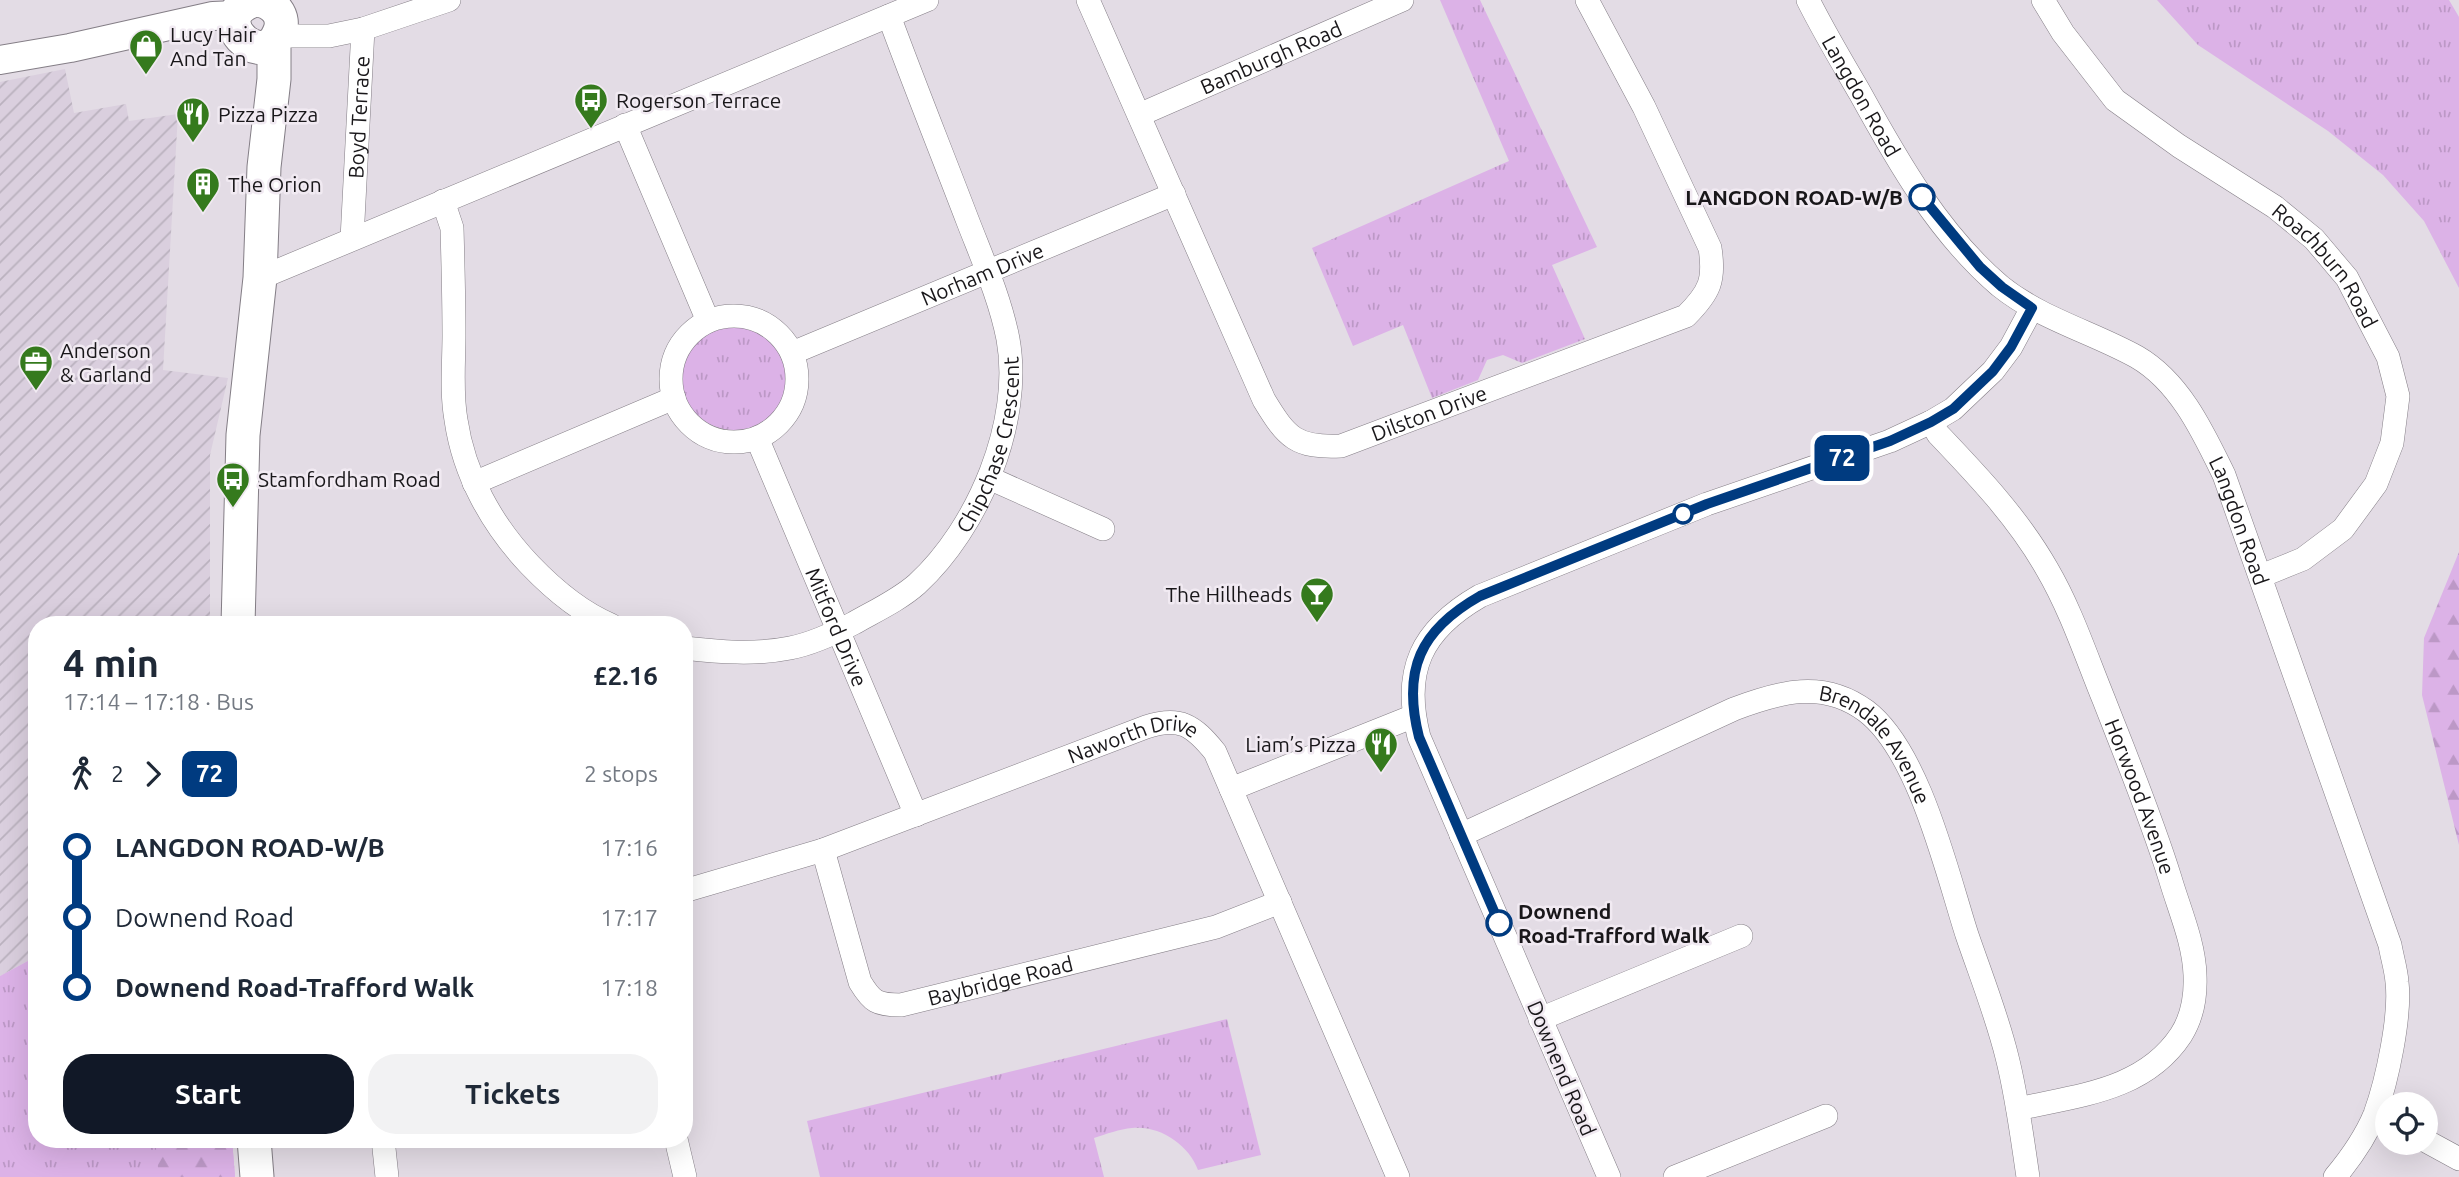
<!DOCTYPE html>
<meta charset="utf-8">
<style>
:root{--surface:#fff;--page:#f2f2f3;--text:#1f2937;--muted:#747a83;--accent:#111827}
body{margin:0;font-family:Ubuntu,sans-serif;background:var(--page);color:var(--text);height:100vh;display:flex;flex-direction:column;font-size:26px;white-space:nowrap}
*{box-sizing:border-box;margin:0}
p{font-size:23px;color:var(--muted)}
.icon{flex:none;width:38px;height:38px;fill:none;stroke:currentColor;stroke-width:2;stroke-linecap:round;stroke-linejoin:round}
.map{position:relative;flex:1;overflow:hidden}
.sheet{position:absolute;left:28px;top:616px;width:665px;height:532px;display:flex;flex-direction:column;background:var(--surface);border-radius:28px;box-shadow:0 7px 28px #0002}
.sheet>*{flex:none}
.badge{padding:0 14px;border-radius:10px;font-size:24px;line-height:46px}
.controls{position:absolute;left:2375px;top:1092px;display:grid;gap:14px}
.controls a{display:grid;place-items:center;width:63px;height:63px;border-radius:50%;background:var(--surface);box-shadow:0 7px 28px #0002;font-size:35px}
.map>.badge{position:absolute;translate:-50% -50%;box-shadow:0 0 0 4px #fff}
.legs{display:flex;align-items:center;gap:10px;height:77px;padding:0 35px;font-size:23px}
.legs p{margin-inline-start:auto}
.headline{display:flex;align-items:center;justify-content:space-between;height:119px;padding:0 35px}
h1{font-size:38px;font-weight:700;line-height:52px}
.primary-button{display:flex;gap:14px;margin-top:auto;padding:14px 35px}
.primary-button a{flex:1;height:80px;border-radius:28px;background:var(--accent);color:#fff;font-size:28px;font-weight:700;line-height:80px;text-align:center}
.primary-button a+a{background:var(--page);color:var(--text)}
ul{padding:0 35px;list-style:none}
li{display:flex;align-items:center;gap:24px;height:70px;font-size:26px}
li i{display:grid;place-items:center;width:10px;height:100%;margin:0 9px;background:currentColor}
li i::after{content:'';width:18px;height:18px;margin:-9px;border:5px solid;border-radius:50%;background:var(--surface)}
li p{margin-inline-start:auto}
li:first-child i{background:linear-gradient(#0000 50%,currentColor 0)}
li:last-child i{background:linear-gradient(currentColor 50%,#0000 0)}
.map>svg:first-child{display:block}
.industrial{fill:url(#industrial-furrows)}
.grass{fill:url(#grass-tufts)}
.forest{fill:url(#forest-firs)}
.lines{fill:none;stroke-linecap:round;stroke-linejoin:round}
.minor-casing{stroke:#847e86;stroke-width:24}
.tertiary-casing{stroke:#847e86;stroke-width:30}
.secondary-casing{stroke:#847e86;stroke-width:35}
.minor{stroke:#fff;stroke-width:23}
.tertiary{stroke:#fff;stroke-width:28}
.secondary{stroke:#fff;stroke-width:33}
.line-1-casing{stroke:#fff;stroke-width:16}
.line-1{stroke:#003b80;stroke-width:10}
.stop-1-dot{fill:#fff;stroke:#003b80;stroke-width:3.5}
.labels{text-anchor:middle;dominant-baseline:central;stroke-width:5;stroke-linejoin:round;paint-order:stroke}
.poi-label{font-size:21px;fill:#19171a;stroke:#f1eaf2;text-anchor:start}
.street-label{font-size:21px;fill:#19171a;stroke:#f1eaf2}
.stop-label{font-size:21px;font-weight:bold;fill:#19171a;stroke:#f1eaf2;text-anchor:end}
</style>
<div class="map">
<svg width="2459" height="1177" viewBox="0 0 2459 1177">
<defs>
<pattern id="industrial-furrows" width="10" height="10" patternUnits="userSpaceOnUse" patternTransform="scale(1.75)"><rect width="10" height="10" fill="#dacfde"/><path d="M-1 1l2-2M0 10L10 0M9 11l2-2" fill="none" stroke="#bab1be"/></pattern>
<pattern id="grass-tufts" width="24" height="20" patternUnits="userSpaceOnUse" patternTransform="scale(1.75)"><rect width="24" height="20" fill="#dcb2e7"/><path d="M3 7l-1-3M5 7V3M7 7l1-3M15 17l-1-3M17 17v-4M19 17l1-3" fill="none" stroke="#bc98c6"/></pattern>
<pattern id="forest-firs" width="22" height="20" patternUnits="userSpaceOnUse" patternTransform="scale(1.75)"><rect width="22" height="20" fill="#dcb2e7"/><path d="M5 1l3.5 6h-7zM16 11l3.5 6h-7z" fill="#bc98c6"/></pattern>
</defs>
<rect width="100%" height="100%" fill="#e3dce5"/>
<path class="industrial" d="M65,69L74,113L126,104L129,121L178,114L163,370L228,378L210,455V625H37V956L0,976V82Z"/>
<path class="grass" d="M1440,0H1480L1597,247L1552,265L1585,339L1522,363L1503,355L1487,360L1478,380L1432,398L1403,325L1353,346L1312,248L1509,161Z
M2157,0H2449L2459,17V288L2424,221L2383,175L2328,131L2198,45Z
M681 377a53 53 0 1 1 106 0a53 53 0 1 1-106 0Z
M37,956V1139H232L235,1177H0V976Z
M1227,1019L1261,1155L1198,1170C1189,1145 1160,1125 1132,1128C1120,1129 1106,1134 1094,1138L1104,1177H820L807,1121Z"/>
<path class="forest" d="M2459,552V845L2422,695L2424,638Z
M155,1139H232L235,1177H159Z"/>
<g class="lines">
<g class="minor-casing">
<g id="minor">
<path id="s1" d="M1088,0L1264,400C1287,438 1296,448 1341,446L1686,316C1710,292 1715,280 1710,248L1644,107L1587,0"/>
<path id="s2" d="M1808,0C1824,32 1842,62 1860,93C1898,162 1939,234 2000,286C2041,319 2092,332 2137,357C2180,382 2203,432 2224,475L2390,945C2392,957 2396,969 2397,982C2401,1016 2387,1081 2375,1114C2366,1136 2350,1159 2335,1177"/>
<path id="s3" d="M2043,0L2063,33L2115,100L2179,146L2275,207L2314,239L2347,278L2388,357L2398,396L2392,443L2376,484L2343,529L2303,559L2261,576"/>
<path d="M278,36H329L363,29L449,0"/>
<path id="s4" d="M1139,115L1402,0"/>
<path d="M625,125L708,321"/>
<path d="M443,201L452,228C453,264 454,299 454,335C454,363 451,392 456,420C464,475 492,525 530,565C553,589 580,612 611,625"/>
<path id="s5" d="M352,239L363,29"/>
<path d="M260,278L927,0"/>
<circle cx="734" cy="379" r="63"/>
<path id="s6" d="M792,353L1174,194"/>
<path id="s7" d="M1931,422L1938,434C1978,476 2018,518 2047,569C2071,610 2086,656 2104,700C2127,759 2151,817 2170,878C2179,909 2194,942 2195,975C2196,997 2193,1016 2181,1035C2144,1091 2078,1095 2018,1109"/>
<path id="s8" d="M757,438L916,815"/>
<path d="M989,478L1103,529"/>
<path d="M474,483L674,398"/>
<path id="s9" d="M684,648C719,652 755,655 790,648C811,644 835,633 854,623C875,611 899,600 917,584C978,528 1023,422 1008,339C1000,298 982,258 967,219C941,151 914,84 889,16"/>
<path d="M1231,789L1414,716"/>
<path id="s10" d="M1461,835L1734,709C1779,692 1823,679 1866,711C1919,751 1947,873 1967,935C1981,976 1997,1016 2007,1057C2017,1096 2022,1137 2028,1177"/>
<path id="s11" d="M823,850L860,982C872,1002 877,1005 901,1005L1216,927L1280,902"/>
<path id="s12" d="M684,891L823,850L1146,727C1180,716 1193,725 1215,752L1398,1177"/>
<path d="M1540,1019L1741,936"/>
<path d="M383,1139L387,1177"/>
<path d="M676,1139L685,1177"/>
<path d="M2426,1141L2459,1159"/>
<path d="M1609,1177L1419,737C1402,671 1421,630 1480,596L1707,504L1890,441L1931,422L1953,409L1993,371L2011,347L2032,308"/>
<path d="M1675,1177L1826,1116"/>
</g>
</g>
<g class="tertiary-casing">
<path id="tertiary" d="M0,60L70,48L213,16L236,15"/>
</g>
<g class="secondary-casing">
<path id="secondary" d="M255,0C203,16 262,74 279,33C287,16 273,1 256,0
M238,625L243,435L260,278L264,167L274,79V42
M254,1139L257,1177"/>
</g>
<use href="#minor" class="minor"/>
<use href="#tertiary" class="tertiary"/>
<use href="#secondary" class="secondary"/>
</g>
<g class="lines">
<g class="line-1-casing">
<path id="line-1" d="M1499,923L1419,737C1402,670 1420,630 1480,596L1707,504L1890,441L1931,422L1953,409L1993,371L2011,347L2032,308L2002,287L1980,267L1922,197"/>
</g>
<use href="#line-1" class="line-1"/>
</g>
<defs>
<g id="shop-pin" transform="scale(1.75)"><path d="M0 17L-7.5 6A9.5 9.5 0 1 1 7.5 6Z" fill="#357a1d" stroke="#f1eaf2"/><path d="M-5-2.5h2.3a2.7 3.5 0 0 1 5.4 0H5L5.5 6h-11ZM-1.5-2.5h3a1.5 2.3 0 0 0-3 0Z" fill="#fff"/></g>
<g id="bus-pin" transform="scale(1.75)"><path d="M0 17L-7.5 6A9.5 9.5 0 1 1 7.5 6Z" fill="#357a1d" stroke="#f1eaf2"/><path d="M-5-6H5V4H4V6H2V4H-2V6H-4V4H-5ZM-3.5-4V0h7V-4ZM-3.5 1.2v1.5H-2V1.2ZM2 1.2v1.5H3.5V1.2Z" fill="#fff"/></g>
<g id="restaurant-pin" transform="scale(1.75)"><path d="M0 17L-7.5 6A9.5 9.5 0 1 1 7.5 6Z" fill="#357a1d" stroke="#f1eaf2"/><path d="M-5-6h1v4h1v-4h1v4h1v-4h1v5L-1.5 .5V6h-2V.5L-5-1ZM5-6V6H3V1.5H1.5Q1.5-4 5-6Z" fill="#fff"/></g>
<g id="building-pin" transform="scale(1.75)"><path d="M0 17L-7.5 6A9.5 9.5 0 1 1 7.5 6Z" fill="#357a1d" stroke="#f1eaf2"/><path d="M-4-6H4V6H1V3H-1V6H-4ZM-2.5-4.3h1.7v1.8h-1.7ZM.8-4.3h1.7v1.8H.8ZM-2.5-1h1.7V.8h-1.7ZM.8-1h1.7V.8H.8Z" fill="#fff"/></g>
<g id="office-pin" transform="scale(1.75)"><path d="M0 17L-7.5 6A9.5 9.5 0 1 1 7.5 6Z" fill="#357a1d" stroke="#f1eaf2"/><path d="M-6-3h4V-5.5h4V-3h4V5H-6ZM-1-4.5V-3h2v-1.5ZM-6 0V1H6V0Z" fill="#fff"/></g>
<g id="bar-pin" transform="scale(1.75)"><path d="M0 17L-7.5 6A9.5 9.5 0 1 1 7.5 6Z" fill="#357a1d" stroke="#f1eaf2"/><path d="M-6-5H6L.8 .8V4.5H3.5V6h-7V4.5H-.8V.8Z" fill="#fff"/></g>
</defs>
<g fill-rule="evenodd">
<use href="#shop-pin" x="146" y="46"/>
<use href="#bus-pin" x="591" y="100"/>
<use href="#restaurant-pin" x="193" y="114"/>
<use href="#building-pin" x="203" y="184"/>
<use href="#office-pin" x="36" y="362"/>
<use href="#bus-pin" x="233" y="479"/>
<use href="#bar-pin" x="1317" y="594"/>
<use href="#restaurant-pin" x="1381" y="744"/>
</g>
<g class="stop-1-dot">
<circle cx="1922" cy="197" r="12"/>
<circle cx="1683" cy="514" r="9"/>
<circle cx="1499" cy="923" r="12"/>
</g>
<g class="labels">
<g class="poi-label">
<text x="170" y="34">Lucy Hair<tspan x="170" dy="24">And Tan</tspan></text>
<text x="616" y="100">Rogerson Terrace</text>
<text x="218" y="114">Pizza Pizza</text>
<text x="228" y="184">The Orion</text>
<text x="60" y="350">Anderson<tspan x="60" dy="24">&amp; Garland</tspan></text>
<text x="258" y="479">Stamfordham Road</text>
<text x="1292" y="594" text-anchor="end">The Hillheads</text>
<text x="1356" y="744" text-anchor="end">Liam’s Pizza</text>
</g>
<g class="street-label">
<text stroke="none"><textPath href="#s4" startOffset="144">Bamburgh Road</textPath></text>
<text stroke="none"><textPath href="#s2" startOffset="110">Langdon Road</textPath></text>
<text stroke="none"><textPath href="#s5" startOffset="122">Boyd Terrace</textPath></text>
<text stroke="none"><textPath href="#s3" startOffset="394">Roachburn Road</textPath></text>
<text stroke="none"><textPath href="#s6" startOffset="206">Norham Drive</textPath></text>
<text stroke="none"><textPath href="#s1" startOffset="628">Dilston Drive</textPath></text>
<text stroke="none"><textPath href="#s9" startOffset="411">Chipchase Crescent</textPath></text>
<text stroke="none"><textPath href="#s2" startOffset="698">Langdon Road</textPath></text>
<text stroke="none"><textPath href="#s8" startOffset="205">Mitford Drive</textPath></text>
<text stroke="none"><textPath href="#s12" startOffset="476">Naworth Drive</textPath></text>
<text stroke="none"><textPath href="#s10" startOffset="469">Brendale Avenue</textPath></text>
<text stroke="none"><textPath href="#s7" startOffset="434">Horwood Avenue</textPath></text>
<text stroke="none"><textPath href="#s11" startOffset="290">Baybridge Road</textPath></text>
<text transform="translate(1562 1068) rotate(67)">Downend Road</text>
</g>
<g class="stop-label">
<text x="1903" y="197">LANGDON ROAD-W/B</text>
<text x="1518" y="911" text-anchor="start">Downend<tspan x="1518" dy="24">Road-Trafford Walk</tspan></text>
</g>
</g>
</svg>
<div class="controls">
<a><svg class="icon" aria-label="locate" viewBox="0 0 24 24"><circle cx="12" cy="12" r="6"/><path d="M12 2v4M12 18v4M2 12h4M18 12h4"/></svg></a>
</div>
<b class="badge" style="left:1842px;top:458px;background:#003b80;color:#fff">72</b>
<section class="sheet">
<div class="headline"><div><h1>4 min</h1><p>17:14 – 17:18 · Bus</p></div><b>£2.16</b></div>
<div class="legs"><svg class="icon" aria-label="walk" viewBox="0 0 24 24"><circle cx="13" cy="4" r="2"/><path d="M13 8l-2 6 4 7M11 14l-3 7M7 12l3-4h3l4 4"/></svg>2<svg class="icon" aria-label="forward" viewBox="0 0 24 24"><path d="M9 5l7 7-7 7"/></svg><b class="badge" style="background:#003b80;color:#fff">72</b><p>2 stops</p></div>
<ul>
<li><i style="color:#003b80"></i><b>LANGDON ROAD-W/B</b><p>17:16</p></li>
<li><i style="color:#003b80"></i><span>Downend Road</span><p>17:17</p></li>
<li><i style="color:#003b80"></i><b>Downend Road-Trafford Walk</b><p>17:18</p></li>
</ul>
<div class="primary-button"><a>Start</a><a>Tickets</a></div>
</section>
</div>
